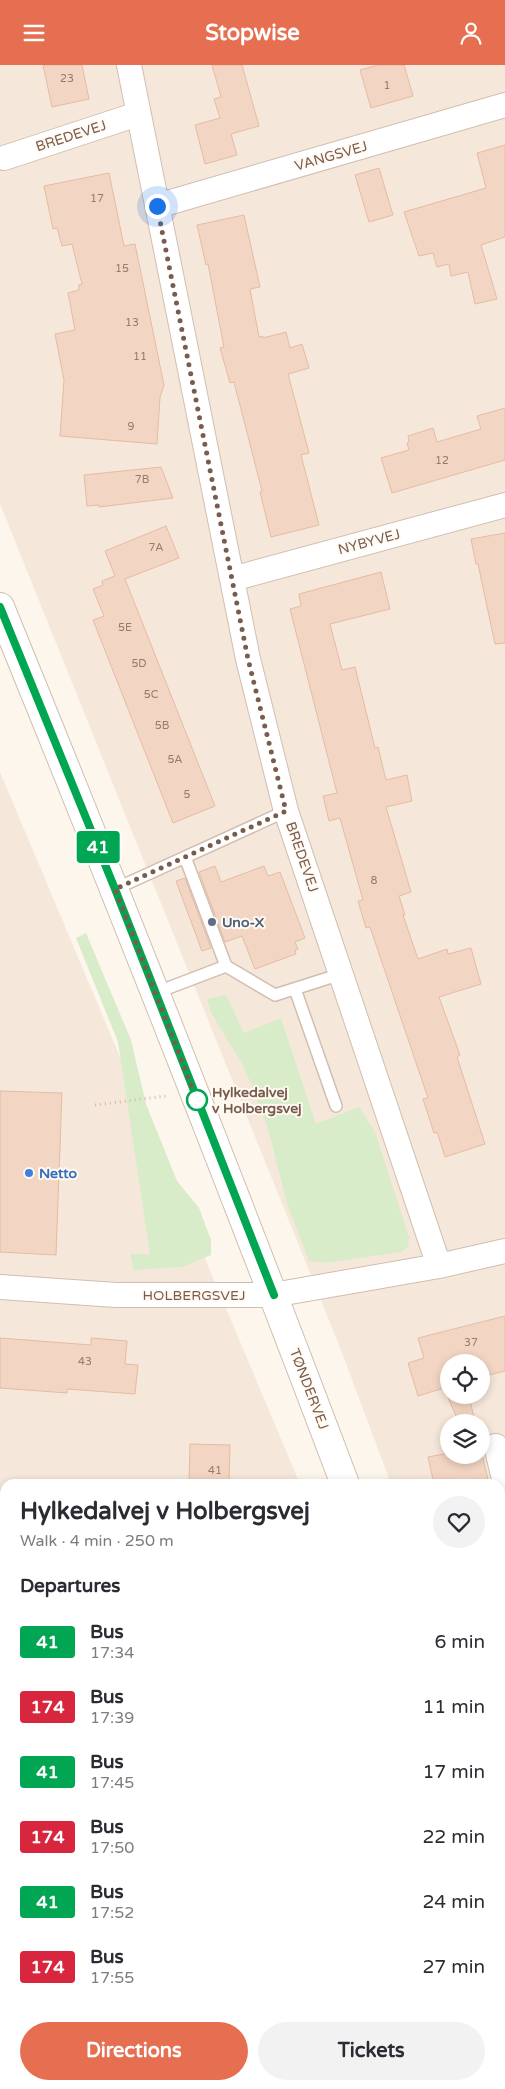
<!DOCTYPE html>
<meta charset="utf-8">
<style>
:root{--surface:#fff;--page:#f2f2f3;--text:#2b2b33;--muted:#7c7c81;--accent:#e76f51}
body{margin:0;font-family:"Varela Round",sans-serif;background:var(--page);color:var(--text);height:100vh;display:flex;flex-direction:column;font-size:19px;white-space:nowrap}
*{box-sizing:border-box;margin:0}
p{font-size:16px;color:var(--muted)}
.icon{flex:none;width:28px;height:28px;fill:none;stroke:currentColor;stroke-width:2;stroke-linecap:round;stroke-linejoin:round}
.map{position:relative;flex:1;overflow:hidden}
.drawer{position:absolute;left:0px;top:1414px;width:505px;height:611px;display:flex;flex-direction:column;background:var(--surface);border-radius:15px 15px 0 0;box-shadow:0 2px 8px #0003}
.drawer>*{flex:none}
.badge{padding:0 10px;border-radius:4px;font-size:18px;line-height:32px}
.fabs{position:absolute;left:440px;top:1289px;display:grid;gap:10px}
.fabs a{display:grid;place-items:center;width:50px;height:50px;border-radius:50%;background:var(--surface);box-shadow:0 2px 8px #0003;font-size:25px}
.you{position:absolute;width:25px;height:25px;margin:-12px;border:4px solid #fff;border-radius:50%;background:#1a73e8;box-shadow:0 0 0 8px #1a73e833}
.map>.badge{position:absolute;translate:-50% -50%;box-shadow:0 0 0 2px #fff}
h2{padding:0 20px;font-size:19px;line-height:45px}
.round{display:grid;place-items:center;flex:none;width:52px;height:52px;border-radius:26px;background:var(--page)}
.summary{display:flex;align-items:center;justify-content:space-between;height:85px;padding:0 20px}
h1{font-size:24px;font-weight:700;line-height:38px}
.button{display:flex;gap:10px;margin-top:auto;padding:10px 20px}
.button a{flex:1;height:58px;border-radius:30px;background:var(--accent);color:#fff;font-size:20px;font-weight:700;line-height:58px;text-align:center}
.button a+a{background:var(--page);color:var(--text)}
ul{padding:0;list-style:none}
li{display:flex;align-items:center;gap:15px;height:65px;padding:0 20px}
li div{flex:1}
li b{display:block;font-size:19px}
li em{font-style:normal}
li .badge{min-width:55px;font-weight:700;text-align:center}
header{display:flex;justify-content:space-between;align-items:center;height:65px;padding:0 20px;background:var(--accent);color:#fff;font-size:22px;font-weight:700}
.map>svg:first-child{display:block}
.residential{fill:#f5e8da;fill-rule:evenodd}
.green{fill:#d8ecc9}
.water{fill:#bfe3e8;stroke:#a5d3da}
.building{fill:#f3d5c3;stroke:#e6bba3}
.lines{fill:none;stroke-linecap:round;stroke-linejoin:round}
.service-casing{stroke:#d1beb0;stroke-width:14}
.minor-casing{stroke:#d1beb0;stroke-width:26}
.tertiary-casing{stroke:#d1beb0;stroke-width:30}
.path{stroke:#d9b8a5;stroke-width:3;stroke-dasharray:1 4;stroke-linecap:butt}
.service{stroke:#fff;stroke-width:11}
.minor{stroke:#fff;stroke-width:24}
.tertiary{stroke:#fff;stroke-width:28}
.line-casing{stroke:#fff;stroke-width:11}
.line{stroke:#00a651;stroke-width:8}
.walk{stroke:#7a5c4d;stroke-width:5;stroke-dasharray:0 9}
.service-dot{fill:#5c6f8a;stroke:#fffaf3;stroke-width:2}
.stop-dot{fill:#fff;stroke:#00a651;stroke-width:2.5}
.shop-dot{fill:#3f7fe0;stroke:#fffaf3;stroke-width:2}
.labels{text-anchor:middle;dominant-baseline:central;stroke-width:4;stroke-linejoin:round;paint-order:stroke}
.number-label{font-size:11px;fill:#987a6a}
.street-label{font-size:14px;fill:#7a5c4d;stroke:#fffaf3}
.service-label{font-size:14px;font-weight:bold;fill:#4e5e75;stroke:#fffaf3;text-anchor:start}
.stop-label{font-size:14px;font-weight:bold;fill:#7a5c4d;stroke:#fffaf3;text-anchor:start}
.shop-label{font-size:14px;font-weight:bold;fill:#366cbe;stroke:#fffaf3;text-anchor:start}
</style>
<header><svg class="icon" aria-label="menu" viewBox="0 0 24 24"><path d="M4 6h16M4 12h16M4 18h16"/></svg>Stopwise<svg class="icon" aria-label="person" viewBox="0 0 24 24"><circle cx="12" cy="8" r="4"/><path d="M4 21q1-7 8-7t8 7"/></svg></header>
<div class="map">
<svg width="505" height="2024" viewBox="0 0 505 2024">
<rect width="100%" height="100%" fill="#fdf6ec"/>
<path class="residential" d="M0,0H505V1730L500,1716V1419H391L339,1280L0,439ZM449,1298H481V1330H449ZM449,1358H481V1390H449Z
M0,707L300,1419H5V1424H0Z
M5,2020H125L129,2024H1Z"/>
<path class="green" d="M86,868L131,975L146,1039L177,1116L199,1143L211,1175V1190L182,1202L134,1205L130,1189H150L118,977L76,873Z
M226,930L244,968L281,953L316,1059L359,1042L375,1067L409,1172L408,1182L401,1187L326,1198L309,1196L287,1139L268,1063L245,1004L211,948L207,934Z
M0,1424H5V2020L1,2024Z
M500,1965L505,1979V2024H129L125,2020H500Z"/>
<path class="water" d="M0,1483H5V1885L0,1888Z"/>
<path class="building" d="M43,0H82L89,34L52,42Z
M212,0H242L259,61L231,69L237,90L205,99L195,60L220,53L214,34L221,32Z
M378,0H404L413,31L371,43L360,5Z
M505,80V172L481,180L497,234L475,239L468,207L451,211L449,199L437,202L433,188L419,191L404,147L486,123L477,88Z
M379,103L393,150L369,157L355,110Z
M109,108L124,181L135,179L164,320L160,332L157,379L60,371L64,315L55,269L75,265L68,228L79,225V220L82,219L72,179L62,181L57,163L53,164L44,121Z
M244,150L260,222L250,224L259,272L263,271V273L286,267L290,283L302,279L309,303L288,309L309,388L301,390L319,460L271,472L260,427L262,426L234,317L230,318L220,283L224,282L208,199L206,200L197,160Z
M505,343V395L392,428L381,393L409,385L407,378L409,377L408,371L433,363L437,377L481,364L477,351Z
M161,402L173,433L99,442V440L87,441L84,410Z
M166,461L179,493L125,514L215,741L173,758L93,555L104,551L93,524L103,520L102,516L115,511L105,486Z
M505,468V578L495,579L478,499H476L471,474Z
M381,507L390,544L330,559L342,605L355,602L375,683L378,682L386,715L407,710L412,736L386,742L411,827L399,831L405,850H403L418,894L447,884L448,889L471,883L481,919L439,932L460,990L457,992L485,1079L445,1092L437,1067L434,1068L423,1034L428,1033L370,862L366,863L358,836L363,835L340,753L329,756L323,731L337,728L290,544L301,541L299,529Z
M215,801L221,817L264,801L268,811L280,807L305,873L295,877L298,884L295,885L296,889L255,904L242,871L225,877L199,807Z
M185,813L211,883L202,886L176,816Z
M0,1026L62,1028L56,1190L0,1187Z
M505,1251V1306L481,1312V1298H449V1330H469L475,1358H459L444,1323L418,1331L408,1298L424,1293L418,1273Z
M0,1273L91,1280V1273L127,1276L125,1299L138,1300L135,1329L67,1324V1328L0,1323Z
M190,1379L230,1380L229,1419H189Z
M481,1385L489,1419H434L428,1392L449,1388V1390H481Z"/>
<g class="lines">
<g class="service-casing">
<path id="service" d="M185,792L226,901
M115,824L286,746
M295,924L336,1041
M155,928L226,901L275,930L341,909"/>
</g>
<g class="minor-casing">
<path id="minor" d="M129,0L248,594L286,746L439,1201
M4,93L138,49
M157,141L505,40
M232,514L505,440
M0,1222L116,1230H273L439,1201L505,1186
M496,1381L505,1418
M500,1539L505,1538"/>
</g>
<g class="tertiary-casing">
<path id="tertiary" d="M0,542C119,833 234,1125 345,1419
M500,1835L505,1849"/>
</g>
<path class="path" d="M95,1040L166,1031
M0,1474H5
M500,2000L505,2015"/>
<use href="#service" class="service"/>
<use href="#minor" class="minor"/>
<use href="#tertiary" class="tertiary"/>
</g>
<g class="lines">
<g class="line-casing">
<path id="line" d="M0,542L115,824L274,1230"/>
</g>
<use href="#line" class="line"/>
<path class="walk" d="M157,141L248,594L286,746L115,824L197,1035"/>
</g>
<circle class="service-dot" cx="212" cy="857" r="5"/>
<circle class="stop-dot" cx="197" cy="1035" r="10"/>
<circle class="shop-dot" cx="29" cy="1108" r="5"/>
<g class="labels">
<g class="number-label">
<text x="67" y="13">23</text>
<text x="387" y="20">1</text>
<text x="97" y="133">17</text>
<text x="122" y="203">15</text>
<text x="132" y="257">13</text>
<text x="140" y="291">11</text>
<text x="131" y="361">9</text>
<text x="442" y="395">12</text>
<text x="142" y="414">7B</text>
<text x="156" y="482">7A</text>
<text x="125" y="562">5E</text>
<text x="139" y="598">5D</text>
<text x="151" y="629">5C</text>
<text x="162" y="660">5B</text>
<text x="175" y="694">5A</text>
<text x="187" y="729">5</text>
<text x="374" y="815">8</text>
<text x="471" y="1277">37</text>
<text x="85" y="1296">43</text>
<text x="215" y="1405">41</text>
</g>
<g class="street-label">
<text transform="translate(71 71) rotate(-18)">BREDEVEJ</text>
<text transform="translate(331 91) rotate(-16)">VANGSVEJ</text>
<text transform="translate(369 477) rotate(-15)">NYBYVEJ</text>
<text transform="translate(302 792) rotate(71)">BREDEVEJ</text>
<text x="194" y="1230">HOLBERGSVEJ</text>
<text transform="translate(309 1324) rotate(69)">TØNDERVEJ</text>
</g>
<g class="service-label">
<text x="222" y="857">Uno-X</text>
</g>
<g class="stop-label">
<text x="212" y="1027">Hylkedalvej<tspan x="212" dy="16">v Holbergsvej</tspan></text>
</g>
<g class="shop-label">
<text x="39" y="1108">Netto</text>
</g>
</g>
</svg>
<div class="fabs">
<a><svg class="icon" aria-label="locate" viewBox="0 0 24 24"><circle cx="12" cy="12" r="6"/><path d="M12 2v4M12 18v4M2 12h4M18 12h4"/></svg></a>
<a><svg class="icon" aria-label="layers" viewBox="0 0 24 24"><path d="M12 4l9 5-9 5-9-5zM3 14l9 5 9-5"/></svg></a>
</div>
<div class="you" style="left:157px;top:141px"></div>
<b class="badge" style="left:98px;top:782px;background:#00a651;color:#fff">41</b>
<section class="drawer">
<div class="summary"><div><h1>Hylkedalvej v Holbergsvej</h1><p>Walk · 4 min · 250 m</p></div><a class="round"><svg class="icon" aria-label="heart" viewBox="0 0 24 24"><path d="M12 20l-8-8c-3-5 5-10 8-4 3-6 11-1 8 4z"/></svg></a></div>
<h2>Departures</h2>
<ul>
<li><span class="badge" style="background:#00a651;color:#fff">41</span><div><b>Bus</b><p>17:34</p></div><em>6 min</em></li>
<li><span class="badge" style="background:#d7263d;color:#fff">174</span><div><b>Bus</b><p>17:39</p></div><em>11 min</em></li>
<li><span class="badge" style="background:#00a651;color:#fff">41</span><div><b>Bus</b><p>17:45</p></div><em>17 min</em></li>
<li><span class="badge" style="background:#d7263d;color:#fff">174</span><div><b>Bus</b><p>17:50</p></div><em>22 min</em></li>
<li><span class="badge" style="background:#00a651;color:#fff">41</span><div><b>Bus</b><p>17:52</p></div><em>24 min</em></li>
<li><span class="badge" style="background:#d7263d;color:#fff">174</span><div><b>Bus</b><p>17:55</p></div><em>27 min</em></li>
</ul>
<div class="button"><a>Directions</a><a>Tickets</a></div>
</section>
</div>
